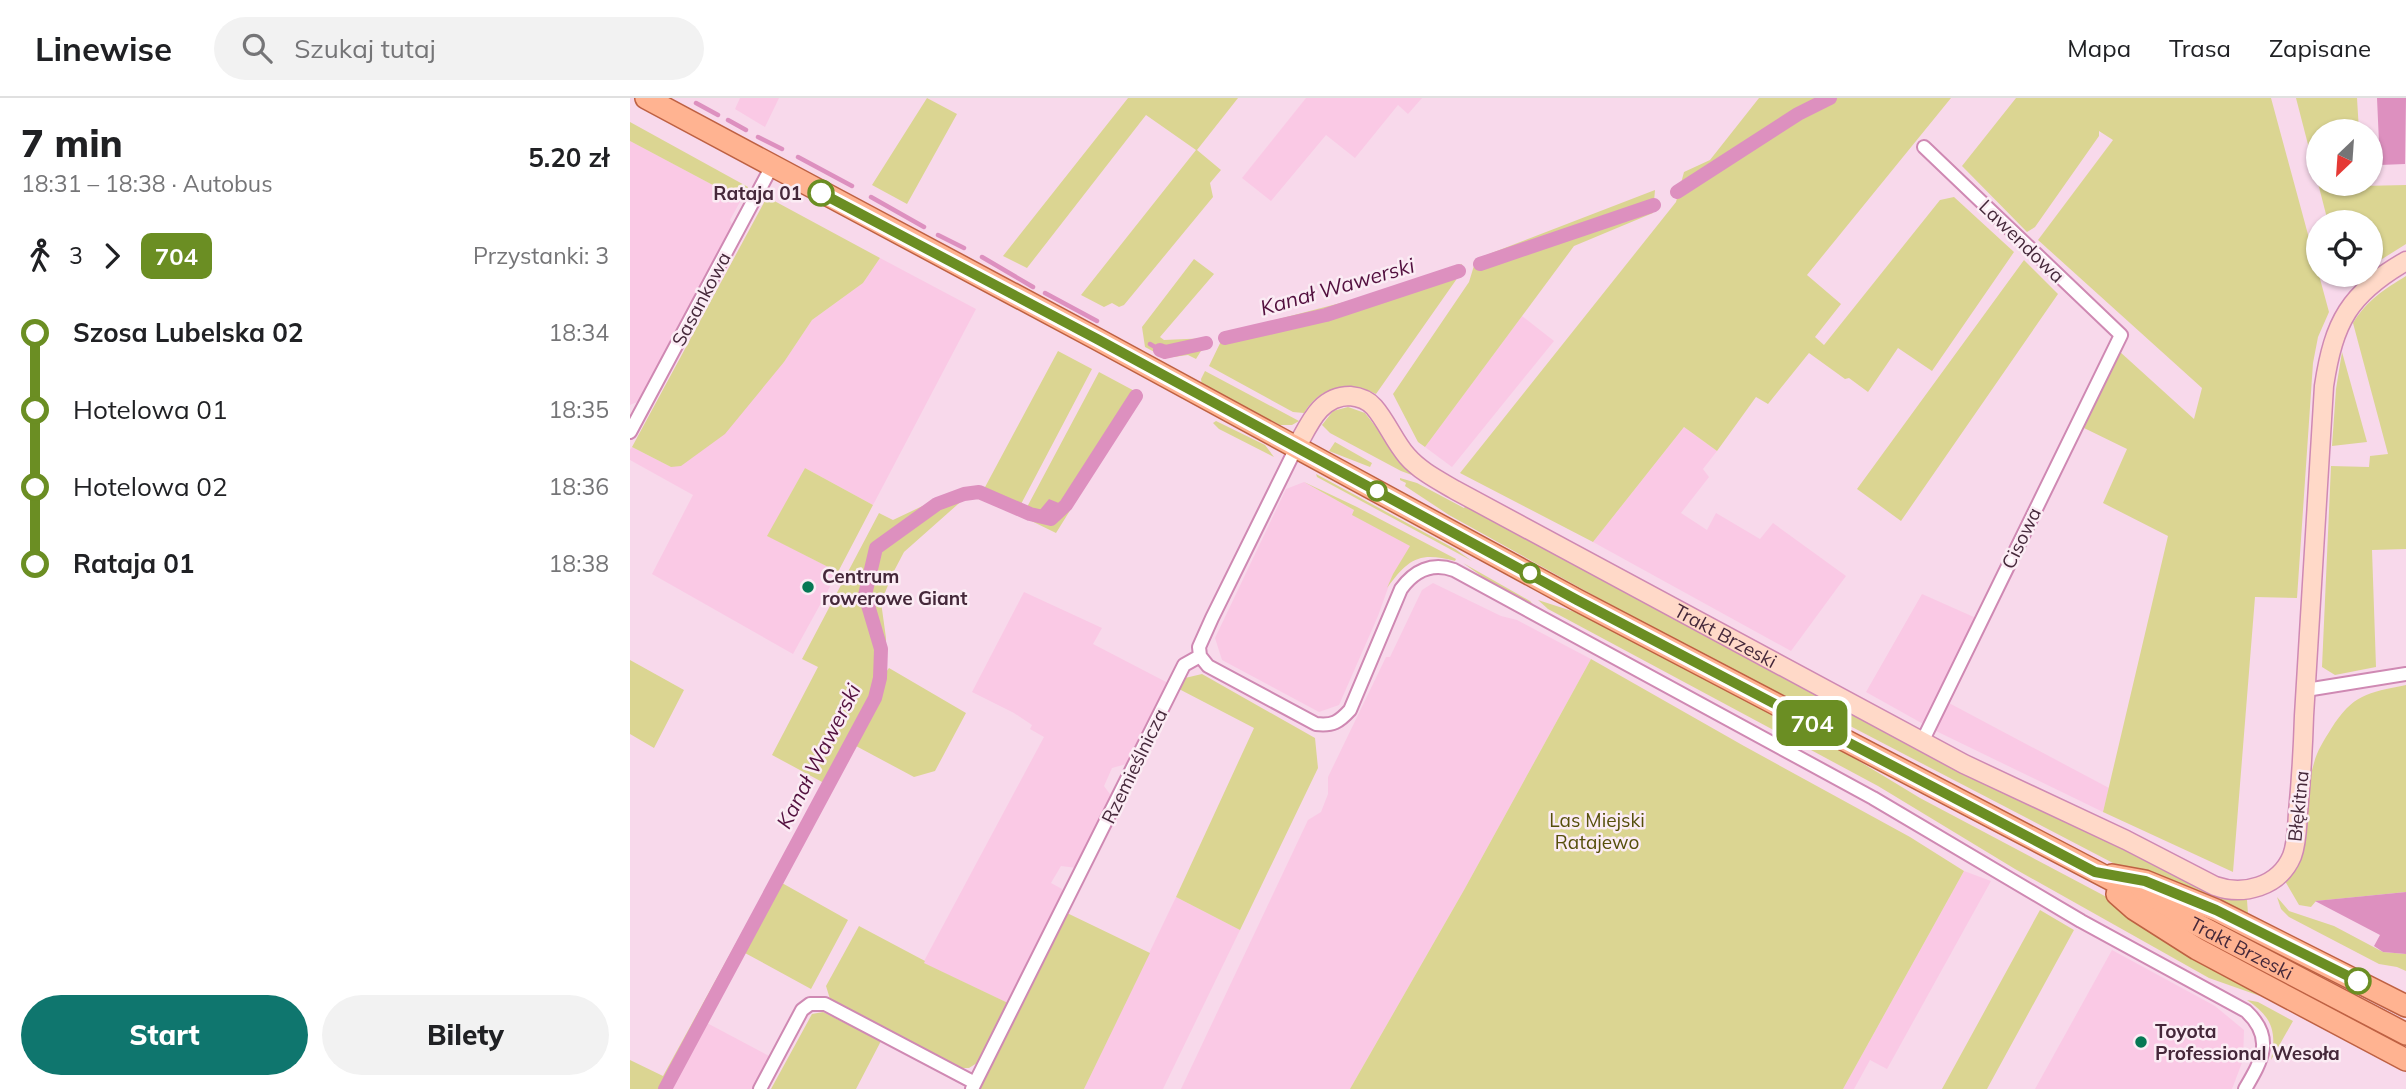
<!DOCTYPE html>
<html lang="pl">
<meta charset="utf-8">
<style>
:root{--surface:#fff;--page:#f2f2f2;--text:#202124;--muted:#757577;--line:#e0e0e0;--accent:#0f766e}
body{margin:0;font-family:Mulish,sans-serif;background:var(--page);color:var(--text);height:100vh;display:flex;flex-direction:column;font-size:26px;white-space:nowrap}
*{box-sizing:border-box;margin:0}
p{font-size:23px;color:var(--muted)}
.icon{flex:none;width:38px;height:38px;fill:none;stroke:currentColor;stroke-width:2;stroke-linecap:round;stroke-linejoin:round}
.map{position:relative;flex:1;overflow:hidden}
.side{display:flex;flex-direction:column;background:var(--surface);width:630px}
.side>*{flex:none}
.badge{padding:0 14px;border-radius:10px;font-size:24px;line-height:46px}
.needle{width:46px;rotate:205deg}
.tools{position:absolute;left:1676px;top:21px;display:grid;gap:14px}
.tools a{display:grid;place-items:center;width:77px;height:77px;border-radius:50%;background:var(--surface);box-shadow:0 2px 5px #0004;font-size:35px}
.map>.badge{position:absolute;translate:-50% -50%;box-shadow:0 0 0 4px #fff}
.legs{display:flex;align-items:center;gap:10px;height:77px;padding:0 21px;font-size:23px}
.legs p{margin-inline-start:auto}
.summary{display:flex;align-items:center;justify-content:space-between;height:119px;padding:0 21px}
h1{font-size:38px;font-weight:800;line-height:52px}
.action{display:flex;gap:14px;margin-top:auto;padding:14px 21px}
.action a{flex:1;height:80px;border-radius:42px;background:var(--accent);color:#fff;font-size:28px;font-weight:800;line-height:80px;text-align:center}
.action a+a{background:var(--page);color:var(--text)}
ul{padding:0 21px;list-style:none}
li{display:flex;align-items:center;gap:24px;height:77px;font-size:26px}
li i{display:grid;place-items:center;width:10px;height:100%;margin:0 9px;background:currentColor}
li i::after{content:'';width:18px;height:18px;margin:-9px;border:5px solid;border-radius:50%;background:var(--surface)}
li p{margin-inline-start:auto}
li:first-child i{background:linear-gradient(#0000 50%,currentColor 0)}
li:last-child i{background:linear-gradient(currentColor 50%,#0000 0)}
header{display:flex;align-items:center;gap:42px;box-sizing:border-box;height:98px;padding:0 35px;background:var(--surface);border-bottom:2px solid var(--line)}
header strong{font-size:33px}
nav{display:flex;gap:38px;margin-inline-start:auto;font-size:24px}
.search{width:490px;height:63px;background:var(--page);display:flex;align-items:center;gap:18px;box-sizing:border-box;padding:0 24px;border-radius:38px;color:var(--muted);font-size:26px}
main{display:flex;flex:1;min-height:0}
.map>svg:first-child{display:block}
.built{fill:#fac9e5}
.green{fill:#dbd592}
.water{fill:#dd90bf}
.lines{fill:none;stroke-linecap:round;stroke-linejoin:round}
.stream{stroke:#dd90bf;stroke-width:4.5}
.canal{stroke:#dd90bf;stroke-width:14}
.street-casing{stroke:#cf89b3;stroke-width:16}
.secondary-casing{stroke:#cf89b3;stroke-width:21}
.primary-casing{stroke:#be6143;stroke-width:24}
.street{stroke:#fff;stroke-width:12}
.secondary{stroke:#ffd9c8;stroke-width:18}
.primary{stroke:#ffb391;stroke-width:21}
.line-1-casing{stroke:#fff;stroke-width:16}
.line-1{stroke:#6b8e23;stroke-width:10}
.stop-1-dot{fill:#fff;stroke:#6b8e23;stroke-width:3.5}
.poi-dot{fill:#067854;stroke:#fbecf4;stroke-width:2.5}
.labels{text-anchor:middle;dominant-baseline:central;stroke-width:5;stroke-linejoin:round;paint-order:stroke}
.stop-label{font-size:19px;font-weight:bold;fill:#45283a;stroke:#fbecf4;text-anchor:end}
.street-label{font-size:19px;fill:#45283a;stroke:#fbecf4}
.poi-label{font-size:19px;font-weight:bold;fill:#45283a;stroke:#fbecf4;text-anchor:start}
.park-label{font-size:19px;fill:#564f0b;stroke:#fbecf4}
.water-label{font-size:21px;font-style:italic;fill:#53103f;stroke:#fbecf4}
</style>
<header>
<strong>Linewise</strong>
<div class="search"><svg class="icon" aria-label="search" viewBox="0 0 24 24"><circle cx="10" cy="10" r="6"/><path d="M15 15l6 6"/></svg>Szukaj tutaj</div>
<nav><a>Mapa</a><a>Trasa</a><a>Zapisane</a></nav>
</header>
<main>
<section class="side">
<div class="summary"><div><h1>7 min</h1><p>18:31 – 18:38 · Autobus</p></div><b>5.20 zł</b></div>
<div class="legs"><svg class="icon" aria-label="walk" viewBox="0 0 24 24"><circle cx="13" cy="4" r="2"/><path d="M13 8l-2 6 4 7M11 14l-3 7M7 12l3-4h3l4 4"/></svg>3<svg class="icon" aria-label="forward" viewBox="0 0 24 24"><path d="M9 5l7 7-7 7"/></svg><b class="badge" style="background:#6b8e23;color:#fff">704</b><p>Przystanki: 3</p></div>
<ul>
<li><i style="color:#6b8e23"></i><b>Szosa Lubelska 02</b><p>18:34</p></li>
<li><i style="color:#6b8e23"></i><span>Hotelowa 01</span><p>18:35</p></li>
<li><i style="color:#6b8e23"></i><span>Hotelowa 02</span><p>18:36</p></li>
<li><i style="color:#6b8e23"></i><b>Rataja 01</b><p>18:38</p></li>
</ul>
<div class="action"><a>Start</a><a>Bilety</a></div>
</section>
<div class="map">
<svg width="1776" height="991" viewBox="0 0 1776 991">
<rect width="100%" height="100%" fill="#f8d9eb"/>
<path class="built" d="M110,0H149L135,29L105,11Z
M676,0H792L778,16L768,7L725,60L696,37L641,103L612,80Z
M0,43L111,102L100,122L104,130L12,302L0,307Z
M250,160L346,211L243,407L175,370L138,438L208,474L163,556L22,476L63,397L0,362V352L2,349L41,369L154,264L182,222L233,185Z
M892,218L924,243L822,369L795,349Z
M1054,329L1087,353L1073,371L1079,379L1051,415L1077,432L1086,415L1130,441L1143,425L1216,478L1161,553L963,444Z
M674,384L724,412L723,417L781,448L763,476L748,518L709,607L689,614L592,562L585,540L656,391Z
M803,485L871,518L887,522L961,561L834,792L720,991H551L678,722L691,714L698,696V679L756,559H760L792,492Z
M394,494L472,530L463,546L540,586L500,665L482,670L474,688L482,699L447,770L431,768L421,785L432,791L431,804L378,905L293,865L414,639L400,631L402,627L384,615L342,594Z
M1292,496L1346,520L1295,627L1236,594Z
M1319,605L1479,690L1473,714L1306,633Z
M1334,773L1361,783L1257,971L1240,962L1224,991H1213Z
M546,799L610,832L533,991H454Z
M1482,852L1585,908L1614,932L1613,962L1602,991H1405Z
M77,925L143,960L126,991H41Z"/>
<path class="green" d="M297,0L327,16L277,106L242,87Z
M498,0H608L567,52L591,72L580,85L583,99L494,207L489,209L482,205L474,209L451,197L566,52L516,17L397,170L373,158Z
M1129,0H1321L1177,177L1211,206L1185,239L1194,247L1310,102L1324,99L1384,154L1302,273L1268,250L1238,294L1219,280L1215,281L1179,255L1138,306L1126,299L1087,353L1054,329L963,444L830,375L1046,104L1054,74L1080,62Z
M1386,0H1641L1699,214L1688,239L1683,265L1667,500L1625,499L1603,774L1473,714L1538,438L1473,405L1497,351L1454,330L1489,253L1564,321L1572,290L1408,142L1483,42L1469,33V38L1405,129L1397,134L1332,68Z
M1666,0H1727L1729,33H1689V86H1732V88L1776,87V146L1741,168V124H1698Z
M0,24L118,89L111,102L0,43Z
M1025,92L1023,115L944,148L795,349L788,344L763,296L839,184L846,161Z
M137,99L250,160L233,185L182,222L154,264L95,336L51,368L41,369L2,349Z
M564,161L584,176L530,239L534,242L579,240L566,261L558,257L536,260L515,249L512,229Z
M1394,162L1428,196L1271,423L1227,391Z
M832,166L826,182L746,296C718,282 690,288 674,315L663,314L579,268L595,235L722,202Z
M1776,178V451L1742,452L1746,569L1705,577L1692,569L1701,368L1739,369L1740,358L1758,356L1723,225C1737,202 1755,191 1776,178Z
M428,253L462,271L390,408L396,411L469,274L512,297L426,435L350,398L336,399L274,454L264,473L251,504L256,540V574L259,570L336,615L305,673L284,679L226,648L152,785L218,822L181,891L115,855L41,991H0V962L33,978L194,685L142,657L188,569L172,561L249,415L263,422L303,403L348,389L354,391Z
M1712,254L1737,344L1702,348L1706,291Z
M575,273L669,323L662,327H650L572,288L571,281Z
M718,309L735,315L763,351L790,380L771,373L700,335L692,327L703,313Z
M586,323L635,347L644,359L589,331L583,325Z
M705,344L742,365L740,369L699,353Z
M175,370L243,407L208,474L137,438Z
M686,376L825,451L842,463L687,379Z
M770,380L787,385L834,410L837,406L1577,793L1591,799L1617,802L1618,816L1626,823L1504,776L1199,617L1105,576L819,417L775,388L776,385L770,382Z
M674,384L727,409L826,461L825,463C789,453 778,461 757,490L763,476L780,448L722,417L724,412Z
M833,465L900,503L906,510L864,487Z
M908,502L948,515L1209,651L1290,700L1505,814L1535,841L1630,898L1579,880L1385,771L1248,688L918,511Z
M961,561L1114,648L1280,739L1334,773L1213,991H720L834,792Z
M0,562L54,592L24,650L0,636Z
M572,576L685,640L688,670L610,832L546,799L624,630L549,591L555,580Z
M1776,587V794L1686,803L1681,809L1669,807L1655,783C1686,750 1671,705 1684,665C1687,653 1694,642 1701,631C1723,596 1737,595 1776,587Z
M1647,799L1659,813L1704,828L1753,854L1776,856V873L1767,869L1749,866L1659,819L1651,811Z
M1410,812L1444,832L1357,991H1312Z
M437,815L520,855L454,991H349Z
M229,828L295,863L294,865L378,905L347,965L339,970H331L200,901L196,888Z
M1617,902L1628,904L1663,923L1641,962C1647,933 1642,919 1617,902Z
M193,914L251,943L226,991H141L182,916Z"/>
<path class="water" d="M1747,0H1776L1775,66L1750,67Z
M419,401L436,408L431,420H415L409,413Z
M1776,794V856L1753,854L1744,848L1750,837L1685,803Z"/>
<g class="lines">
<path class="stream" d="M66,5L88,17
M98,22L116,32
M128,39L152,51
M168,59L222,88
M241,99L294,129
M308,137L334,150
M352,159L403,189
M415,195L467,223
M520,246L530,252"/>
<path class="canal" d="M1047,94L1168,16L1200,0
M850,166L1024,107
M595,240L696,217L829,173
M530,252L535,254L576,245
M35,991L245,600L250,580L251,551L235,497L246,450L307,406L334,396L349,394L400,416L421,421L436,407L506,298"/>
<g class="street-casing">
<path id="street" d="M0,334L142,68
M570,558L578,568L686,626C703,628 709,624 720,612L771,491C784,473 802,464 824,472L1243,700L1451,823L1616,913C1645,940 1632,962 1615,991
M570,558L569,549L582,520L666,350
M1676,592L1776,576
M1292,644L1491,237L1294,49
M130,991L172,912L180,906H195L345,985
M342,991L554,567L570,558"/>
</g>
<g class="secondary-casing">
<g id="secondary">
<path id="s1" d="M666,350C679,327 689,298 720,298C730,299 738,302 744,309C757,324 764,343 777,358C790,373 808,382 825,392L1334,666L1496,742L1585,788C1613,798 1649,789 1662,758C1667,745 1667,730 1668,715C1671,683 1673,651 1674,618L1694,288C1704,223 1719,196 1776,163"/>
</g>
</g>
<g class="primary-casing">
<g id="primary">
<path id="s2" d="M16,0L467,241L947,502L1776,936"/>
<path d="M1482,777L1515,783L1586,812L1776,908"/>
<path d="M1487,796L1504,811L1567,851L1776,962"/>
</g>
</g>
<use href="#street" class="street"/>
<use href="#secondary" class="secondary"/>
<use href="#primary" class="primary"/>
</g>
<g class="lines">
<g class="line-1-casing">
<path id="line-1" d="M191,95L467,241L947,502L1465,774L1515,783L1586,812L1728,883"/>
</g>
<use href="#line-1" class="line-1"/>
</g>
<g class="stop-1-dot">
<circle cx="191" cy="95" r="12"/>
<circle cx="747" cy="393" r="9"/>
<circle cx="900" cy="475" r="9"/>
<circle cx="1728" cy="883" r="12"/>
</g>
<g class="poi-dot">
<circle cx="178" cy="489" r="7"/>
<circle cx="1511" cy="944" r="7"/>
</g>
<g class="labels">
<g class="stop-label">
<text x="172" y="95">Rataja 01</text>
</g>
<g class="street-label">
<text transform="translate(1392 143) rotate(44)">Lawendowa</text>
<text transform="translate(71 201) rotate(-62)">Sasankowa</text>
<text transform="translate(1391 440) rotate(-64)">Cisowa</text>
<text stroke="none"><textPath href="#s1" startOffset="532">Trakt Brzeski</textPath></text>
<text transform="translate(504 668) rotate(-64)">Rzemieślnicza</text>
<text transform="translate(1668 708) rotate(-84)">Błękitna</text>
<text stroke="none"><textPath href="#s2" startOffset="1808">Trakt Brzeski</textPath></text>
</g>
<g class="poi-label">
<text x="192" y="478">Centrum<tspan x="192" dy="22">rowerowe Giant</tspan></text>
<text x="1525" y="933">Toyota<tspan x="1525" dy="22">Professional Wesoła</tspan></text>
</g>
<g class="park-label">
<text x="967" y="722">Las Miejski<tspan x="967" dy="22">Ratajewo</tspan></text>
</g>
<g class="water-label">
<text transform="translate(707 188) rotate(-16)">Kanał Wawerski</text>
<text transform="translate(188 658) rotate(-63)">Kanał Wawerski</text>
</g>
</g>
</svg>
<div class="tools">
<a><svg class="needle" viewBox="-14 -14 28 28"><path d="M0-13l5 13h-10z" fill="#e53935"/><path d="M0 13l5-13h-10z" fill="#757577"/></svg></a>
<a><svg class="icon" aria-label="locate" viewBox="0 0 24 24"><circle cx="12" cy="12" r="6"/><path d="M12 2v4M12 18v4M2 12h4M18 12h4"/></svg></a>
</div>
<b class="badge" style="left:1182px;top:625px;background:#6b8e23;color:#fff">704</b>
</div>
</main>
